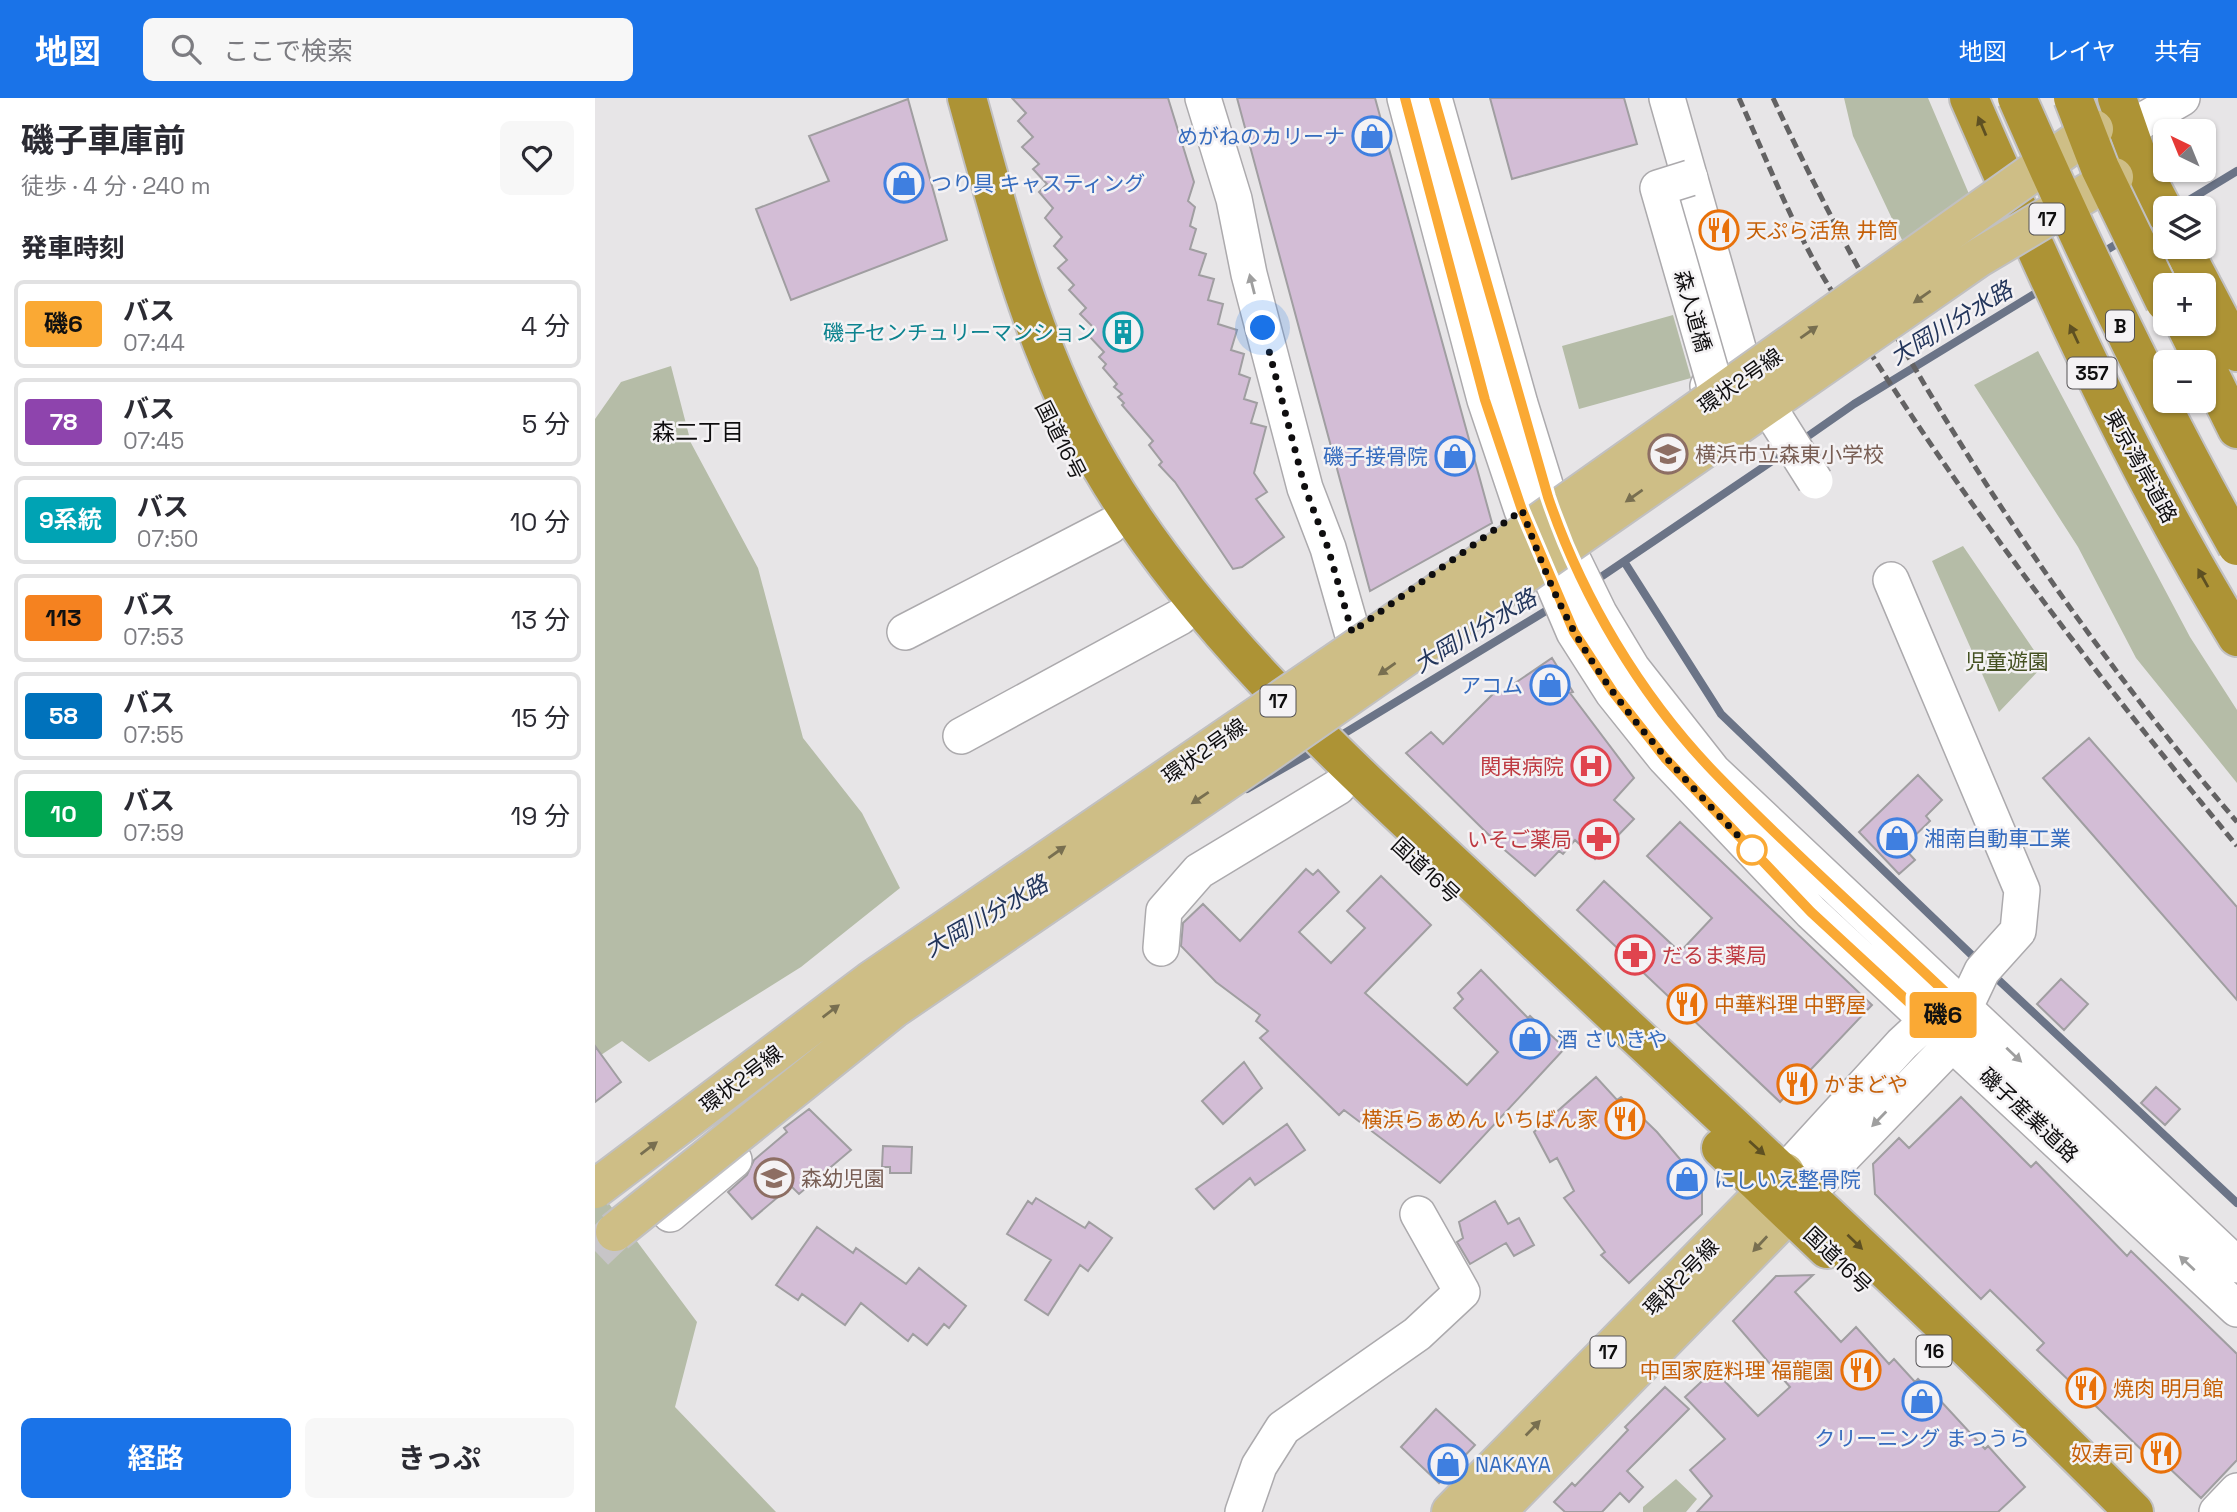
<!DOCTYPE html>
<html lang="ja">
<meta charset="utf-8">
<style>
:root{--surface:#fff;--page:#f7f7f7;--text:#2b2b33;--muted:#7c7c81;--line:#e1e1e2;--accent:#1a73e8}
body{margin:0;font-family:"Space Grotesk","Noto Sans JP",sans-serif;background:var(--page);color:var(--text);height:100vh;display:flex;flex-direction:column;font-size:26px;white-space:nowrap}
*{box-sizing:border-box;margin:0}
p{font-size:23px;color:var(--muted)}
.icon{flex:none;width:38px;height:38px;fill:none;stroke:currentColor;stroke-width:2;stroke-linecap:round;stroke-linejoin:round}
.map{position:relative;flex:1;overflow:hidden}
.details{display:flex;flex-direction:column;background:var(--surface);width:595px}
.details>*{flex:none}
.badge{padding:0 14px;border-radius:5px;font-size:24px;line-height:46px}
.needle{width:46px;rotate:317deg}
.buttons{position:absolute;left:1558px;top:21px;display:grid;gap:14px}
.buttons a{display:grid;place-items:center;width:63px;height:63px;border-radius:10px;background:var(--surface);box-shadow:0 2px 5px #0004;font-size:35px}
.you{position:absolute;width:35px;height:35px;margin:-18px;border:5px solid #fff;border-radius:50%;background:#1a73e8;box-shadow:0 0 0 10px #1a73e833}
.map>.badge{position:absolute;translate:-50% -50%;box-shadow:0 0 0 4px #fff}
h2{padding:0 21px;font-size:26px;line-height:63px}
.round{display:grid;place-items:center;flex:none;width:74px;height:74px;border-radius:10px;background:var(--page)}
.headline{display:flex;align-items:center;justify-content:space-between;height:119px;padding:0 21px}
h1{font-size:33px;font-weight:700;line-height:52px}
.action{display:flex;gap:14px;margin-top:auto;padding:14px 21px}
.action a{flex:1;height:80px;border-radius:10px;background:var(--accent);color:#fff;font-size:28px;font-weight:700;line-height:80px;text-align:center}
.action a+a{background:var(--page);color:var(--text)}
ul{padding:0;list-style:none}
li{display:flex;align-items:center;gap:21px;height:88px;margin:0 14px 10px;padding:0 7px;border:4px solid var(--line);border-radius:10px}
li div{flex:1}
li b{display:block;font-size:26px}
li em{font-style:normal}
li .badge{min-width:77px;font-weight:700;text-align:center}
header{display:flex;align-items:center;gap:42px;box-sizing:border-box;height:98px;padding:0 35px;background:var(--accent);color:#fff}
header strong{font-size:33px}
nav{display:flex;gap:38px;margin-inline-start:auto;font-size:24px}
.search{width:490px;height:63px;background:var(--page);display:flex;align-items:center;gap:18px;box-sizing:border-box;padding:0 24px;border-radius:10px;color:var(--muted);font-size:26px}
main{display:flex;flex:1;min-height:0}
.map>svg:first-child{display:block}
.green{fill:#b5bca7}
.lines{fill:none;stroke-linecap:round;stroke-linejoin:round}
.stream{stroke:#6b7487;stroke-width:8}
.building{fill:#d3bdd6;stroke:#a09ea1;stroke-width:2}
.major-tunnel{stroke:#c7c5c7;stroke-width:38;stroke-dasharray:38 19;stroke-linecap:butt}
.minor-casing{stroke:#acaaad;stroke-width:38}
.major-casing{stroke:#c1c0c1;stroke-width:42}
.highway-casing{stroke:#c1c0c1;stroke-width:42}
.minor{stroke:#fff;stroke-width:35}
.major{stroke:#cebe86;stroke-width:38}
.highway{stroke:#ad9335;stroke-width:38}
.rail{stroke:#636263;stroke-width:5;stroke-dasharray:10 5;stroke-linecap:butt}
.minor-bridge-casing{stroke:#acaaad;stroke-width:38;stroke-linecap:butt}
.major-bridge-casing{stroke:#c1c0c1;stroke-width:42;stroke-linecap:butt}
.highway-bridge-casing{stroke:#c1c0c1;stroke-width:42;stroke-linecap:butt}
.minor-bridge{stroke:#fff;stroke-width:35}
.major-bridge{stroke:#cebe86;stroke-width:38}
.highway-bridge{stroke:#ad9335;stroke-width:38}
.oneway{fill:#5e5022}
.oneway2{fill:#9f9f9f}
.oneway3{fill:#786f50}
.line-casing{stroke:#fff;stroke-width:16}
.line{stroke:#faa934;stroke-width:10}
.walk{stroke:#0f0e0f;stroke-width:7;stroke-dasharray:0 12.6}
.stop-dot{fill:#fff;stroke:#faa934;stroke-width:3.5}
.labels{text-anchor:middle;dominant-baseline:central;stroke-width:5;stroke-linejoin:round;paint-order:stroke}
.shield{fill:#f4f2f4;stroke:#545254;stroke-width:2}
.shield-label{font-size:19px;font-weight:bold;fill:#0f0e0f}
.shop-label{font-size:21px;fill:#366cbe;stroke:#f4f2f4;text-anchor:start}
.food-label{font-size:21px;fill:#c56008;stroke:#f4f2f4;text-anchor:start}
.street-label{font-size:21px;fill:#0f0e0f;stroke:#f4f2f4}
.culture-label{font-size:21px;fill:#0d838f;stroke:#f4f2f4;text-anchor:end}
.education-label{font-size:21px;fill:#785e54;stroke:#f4f2f4;text-anchor:start}
.park-label{font-size:21px;fill:#445121;stroke:#f4f2f4}
.health-label{font-size:21px;fill:#be3a42;stroke:#f4f2f4;text-anchor:end}
.water-label{font-size:23px;font-style:italic;fill:#22355b;stroke:#f4f2f4}
.neighbourhood-label{font-size:23px;fill:#0f0e0f;stroke:#f4f2f4}
</style>
<header>
<strong>地図</strong>
<div class="search"><svg class="icon" aria-label="search" viewBox="0 0 24 24"><circle cx="10" cy="10" r="6"/><path d="M15 15l6 6"/></svg>ここで検索</div>
<nav><a>地図</a><a>レイヤ</a><a>共有</a></nav>
</header>
<main>
<section class="details">
<div class="headline"><div><h1>磯子車庫前</h1><p>徒歩 · 4 分 · 240 m</p></div><a class="round"><svg class="icon" aria-label="heart" viewBox="0 0 24 24"><path d="M12 20l-8-8c-3-5 5-10 8-4 3-6 11-1 8 4z"/></svg></a></div>
<h2>発車時刻</h2>
<ul>
<li><span class="badge" style="background:#faa934;color:#111">磯6</span><div><b>バス</b><p>07:44</p></div><em>4 分</em></li>
<li><span class="badge" style="background:#8e44ad;color:#fff">78</span><div><b>バス</b><p>07:45</p></div><em>5 分</em></li>
<li><span class="badge" style="background:#00a3b4;color:#fff">9系統</span><div><b>バス</b><p>07:50</p></div><em>10 分</em></li>
<li><span class="badge" style="background:#f58220;color:#111">113</span><div><b>バス</b><p>07:53</p></div><em>13 分</em></li>
<li><span class="badge" style="background:#0072bc;color:#fff">58</span><div><b>バス</b><p>07:55</p></div><em>15 分</em></li>
<li><span class="badge" style="background:#00a651;color:#fff">10</span><div><b>バス</b><p>07:59</p></div><em>19 分</em></li>
</ul>
<div class="action"><a>経路</a><a>きっぷ</a></div>
</section>
<div class="map">
<svg width="1642" height="1414" viewBox="0 0 1642 1414">
<rect width="100%" height="100%" fill="#e7e5e7"/>
<path class="green" d="M1249,0H1333L1377,103L1308,144L1258,38Z
M1078,217L1096,280L984,311L967,248Z
M1443,253L1595,539L1642,612V685L1541,560L1483,449L1379,287Z
M76,268L96,345L163,470L208,640L267,715L305,790L206,869L54,964L27,943L0,961V321L26,284Z
M1368,448L1449,567L1404,614L1337,463Z
M0,1087L102,1224L80,1309L181,1414H0Z
M1081,1381L1102,1401L1091,1414H1048V1409Z"/>
<g class="lines">
<path class="stream" d="M1581,110L1642,73
M1505,156L1530,141
M1206,343L1259,306L1449,190
M1030,465L1126,616L1384,864
M997,485L1192,353
M740,641L959,508
M652,691L722,651
M1396,875L1642,1105"/>
</g>
<path class="building" d="M417,0H573L599,84L593,103L600,109L595,128L601,131L595,151L611,156L604,177L619,181L613,202L628,206L623,226L642,232L636,252L649,256L644,276L655,280L649,301L662,305L656,325L671,329L659,375L672,394L661,401L689,439L647,469L638,471L580,384L564,367L567,364L554,347L558,343L527,307L529,305L523,299L527,296L519,289L522,286L508,270L511,266L504,259L509,254L494,238L500,231L485,216L491,210L474,192L479,187L463,170L472,162L459,148L467,139L450,120L458,110L444,94L452,86L438,71L444,66L427,49L438,39L423,23L431,15Z
M642,0H780L897,425L775,493Z
M895,0H1029L1042,46L917,81Z
M313,1L352,142L196,202L161,111L234,83L214,38Z
M957,560L978,594L975,595L1039,680L1019,702L1039,721L1000,761L980,742L968,756L964,753L940,778L905,748L811,655L836,634L848,646L901,593L904,596Z
M1494,640L1642,809V902L1448,680Z
M1323,677L1347,702L1331,718L1335,723L1308,749L1320,762L1304,776L1264,734Z
M1085,724L1277,907L1185,1004L982,812L1009,783L1085,854L1117,820L1052,758Z
M711,771L718,777L723,772L744,794L704,834L736,865L770,830L752,813L786,778L836,827L770,895L872,987L903,954L859,910L868,901L863,895L886,872L933,920L935,918L970,950L845,1085L749,1012L744,1017L665,940L673,933L661,923L665,917L621,884L586,848L588,825L608,806L645,843Z
M1466,881L1493,906L1469,932L1442,906Z
M0,948L26,984L0,1004Z
M649,964L667,990L628,1026L607,1003Z
M1001,979L1022,1002L1026,999L1062,1034L1107,1087V1116L1034,1185L1006,1157L1010,1154L969,1100L979,1093L962,1060L955,1064L939,1034Z
M1561,989L1585,1011L1570,1027L1546,1005Z
M1366,999L1436,1069L1441,1064L1532,1158L1536,1153L1642,1256V1362L1606,1400L1554,1351L1550,1355L1442,1252L1449,1245L1395,1192L1386,1201L1280,1096L1278,1066L1304,1040L1314,1050Z
M214,1011L256,1052L204,1096L196,1088L157,1121L133,1094L152,1077L159,1062L192,1034L189,1030Z
M692,1026L710,1052L660,1087L655,1080L619,1111L601,1091Z
M288,1048L317,1049L316,1075H295V1069H287Z
M441,1100L490,1130L494,1124L517,1140L493,1173L485,1167L453,1217L430,1202L456,1162L412,1136L433,1103L437,1106Z
M900,1103L913,1126L924,1120L939,1147L919,1158L911,1145L875,1166L862,1144L868,1140L864,1124Z
M222,1129L258,1155L261,1150L311,1186L324,1170L371,1208L354,1230L349,1226L332,1247L318,1236L313,1243L266,1205L250,1227L207,1196L203,1202L181,1187Z
M1218,1177L1200,1194L1246,1244L1261,1229L1294,1266L1299,1261L1320,1284L1323,1281L1342,1299L1390,1351L1393,1348L1430,1389L1403,1414H1102L1117,1398L1095,1372L1130,1341L1090,1299L1119,1272L1163,1318L1195,1289L1138,1223L1181,1178Z
M1070,1289L1094,1311L1032,1373L1048,1389L1034,1404L1025,1395L1007,1414H970L959,1404L977,1385L980,1388L1033,1332L1030,1329Z
M841,1311L880,1347L844,1385L806,1349Z"/>
<g class="lines">
<path class="major-tunnel" d="M0,1153L20,1134"/>
<g class="minor-casing">
<path id="minor" d="M608,0L639,101L654,176L710,390L733,450L757,534
M810,0L890,302L927,412L979,534L1018,595L1070,660L1216,814L1642,1211
M839,0L925,306L965,435L1004,515L1037,570L1118,673L1642,1167
M1072,0L1147,264L1113,288
M1533,31L1587,0
M310,534L515,428
M366,638L585,519
M566,850L569,813L604,773L743,689
M1190,1074L1307,946L1333,922L1354,916
M1212,1096L1358,945L1369,911L1387,873L1423,833L1427,792L1296,482
M75,1116L139,1062
M648,1414L664,1368L688,1330L822,1236L867,1194L823,1116
M1622,1414L1642,1393"/>
</g>
<g class="major-casing">
<path id="major" d="M856,1414L1190,1074
M901,1414L1212,1096"/>
</g>
<g class="highway-casing">
<path id="highway" d="M372,0C407,126 439,256 506,369C606,541 777,689 921,825C1128,1020 1338,1212 1539,1414
M1374,0C1455,186 1536,366 1642,539
M1522,0L1546,69L1570,115
M1587,149L1607,187
M1608,189L1642,254
M1590,226L1642,331
M1126,1050L1232,1151"/>
</g>
<use href="#minor" class="minor"/>
<use href="#major" class="major"/>
<use href="#highway" class="highway"/>
<path class="rail" d="M1144,0C1170,58 1198,129 1230,182C1351,382 1493,568 1642,748
M1178,0C1299,260 1456,505 1642,724"/>
<g class="minor-bridge-casing">
<path id="minor-bridge" d="M1095,80L1063,90L1127,312L1167,299L1220,383"/>
</g>
<g class="major-bridge-casing">
<path id="major-bridge" d="M0,1091L277,882L924,439L1499,31
M20,1134L298,911L675,653L1383,160L1519,79"/>
</g>
<g class="highway-bridge-casing">
<path id="highway-bridge" d="M1422,0C1489,153 1560,302 1642,448
M1478,0L1505,70L1570,204"/>
</g>
<use href="#minor-bridge" class="minor-bridge"/>
<use href="#major-bridge" class="major-bridge"/>
<use href="#highway-bridge" class="highway-bridge"/>
</g>
<defs><path id="oneway-solid" d="M-6-.8H1V-3.2L6.5 0L1 3.2V.8H-6Z" transform="scale(1.75)"/></defs>
<g class="oneway">
<use href="#oneway-solid" transform="translate(1387 28) rotate(-113)"/>
<use href="#oneway-solid" transform="translate(1479 236) rotate(-115)"/>
<use href="#oneway-solid" transform="translate(1608 480) rotate(-119)"/>
<use href="#oneway-solid" transform="translate(1162 1050) rotate(42)"/>
<use href="#oneway-solid" transform="translate(1260 1144) rotate(44)"/>
</g>
<g class="oneway2">
<use href="#oneway-solid" transform="translate(657 186) rotate(-104)"/>
<use href="#oneway-solid" transform="translate(1419 957) rotate(43)"/>
<use href="#oneway-solid" transform="translate(1284 1021) rotate(134)"/>
<use href="#oneway-solid" transform="translate(1592 1165) rotate(-137)"/>
</g>
<g class="oneway3">
<use href="#oneway-solid" transform="translate(1327 199) rotate(145)"/>
<use href="#oneway-solid" transform="translate(1214 234) rotate(-35)"/>
<use href="#oneway-solid" transform="translate(1039 398) rotate(145)"/>
<use href="#oneway-solid" transform="translate(792 571) rotate(145)"/>
<use href="#oneway-solid" transform="translate(605 700) rotate(146)"/>
<use href="#oneway-solid" transform="translate(462 754) rotate(-35)"/>
<use href="#oneway-solid" transform="translate(236 913) rotate(-37)"/>
<use href="#oneway-solid" transform="translate(54 1050) rotate(-37)"/>
<use href="#oneway-solid" transform="translate(1165 1146) rotate(133)"/>
<use href="#oneway-solid" transform="translate(938 1330) rotate(-46)"/>
</g>
<g class="lines">
<g class="line-casing">
<path id="line" d="M810,0L890,302L927,412L979,534L1018,594L1070,660L1216,814L1333,922L1368,911C1286,832 1198,756 1119,674C1045,597 987,499 953,399L839,0"/>
</g>
<use href="#line" class="line"/>
<path class="walk" d="M668,230L710,390L733,450L757,534L927,412C942,453 958,496 980,535C1027,619 1096,687 1161,757L1157,752"/>
</g>
<defs>
<g id="shop-ring" transform="scale(2.0125)"><circle r="9.5" fill="#f4f2f4" stroke="#3f7fe0" stroke-width="1.5"/><path d="M-5-2.5h2.3a2.7 3.5 0 0 1 5.4 0H5L5.5 6h-11ZM-1.5-2.5h3a1.5 2.3 0 0 0-3 0Z" fill="#3f7fe0"/></g>
<g id="restaurant-ring" transform="scale(2.0125)"><circle r="9.5" fill="#f4f2f4" stroke="#e8710a" stroke-width="1.5"/><path d="M-5-6h1v4h1v-4h1v4h1v-4h1v5L-1.5 .5V6h-2V.5L-5-1ZM5-6V6H3V1.5H1.5Q1.5-4 5-6Z" fill="#e8710a"/></g>
<g id="building-ring" transform="scale(2.0125)"><circle r="9.5" fill="#f4f2f4" stroke="#0f9aa8" stroke-width="1.5"/><path d="M-4-6H4V6H1V3H-1V6H-4ZM-2.5-4.3h1.7v1.8h-1.7ZM.8-4.3h1.7v1.8H.8ZM-2.5-1h1.7V.8h-1.7ZM.8-1h1.7V.8H.8Z" fill="#0f9aa8"/></g>
<g id="school-ring" transform="scale(2.0125)"><circle r="9.5" fill="#f4f2f4" stroke="#8d6e63" stroke-width="1.5"/><path d="M0-5L7-2L0 1L-7-2ZM-4 1L0 2.5L4 1V4Q0 6-4 4Z" fill="#8d6e63"/></g>
<g id="hospital-ring" transform="scale(2.0125)"><circle r="9.5" fill="#f4f2f4" stroke="#e0444e" stroke-width="1.5"/><path d="M-5-5h3v3.5h4V-5h3V5h-3V1.5h-4V5h-3Z" fill="#e0444e"/></g>
<g id="pharmacy-ring" transform="scale(2.0125)"><circle r="9.5" fill="#f4f2f4" stroke="#e0444e" stroke-width="1.5"/><path d="M-2-6h4v4h4v4h-4v4h-4v-4h-4v-4h4Z" fill="#e0444e"/></g>
</defs>
<g fill-rule="evenodd">
<use href="#shop-ring" x="777" y="38"/>
<use href="#shop-ring" x="309" y="85"/>
<use href="#restaurant-ring" x="1124" y="132"/>
<use href="#building-ring" x="528" y="234"/>
<use href="#school-ring" x="1073" y="356"/>
<use href="#shop-ring" x="860" y="358"/>
<use href="#shop-ring" x="955" y="587"/>
<use href="#hospital-ring" x="996" y="668"/>
<use href="#shop-ring" x="1302" y="740"/>
<use href="#pharmacy-ring" x="1004" y="741"/>
<use href="#pharmacy-ring" x="1040" y="857"/>
<use href="#restaurant-ring" x="1092" y="906"/>
<use href="#shop-ring" x="935" y="941"/>
<use href="#restaurant-ring" x="1202" y="986"/>
<use href="#restaurant-ring" x="1030" y="1021"/>
<use href="#school-ring" x="179" y="1080"/>
<use href="#shop-ring" x="1092" y="1081"/>
<use href="#restaurant-ring" x="1266" y="1272"/>
<use href="#restaurant-ring" x="1491" y="1290"/>
<use href="#shop-ring" x="1327" y="1303"/>
<use href="#restaurant-ring" x="1566" y="1355"/>
<use href="#shop-ring" x="853" y="1366"/>
</g>
<circle class="stop-dot" cx="1157" cy="752" r="14"/>
<g class="labels">
<g class="shield">
<rect x="1434.5" y="105.5" width="35" height="31" rx="5"/>
<rect x="1511" y="212.5" width="28" height="31" rx="5"/>
<rect x="1472.5" y="259.5" width="49" height="31" rx="5"/>
<rect x="665.5" y="587.5" width="35" height="31" rx="5"/>
<rect x="1321.5" y="1237.5" width="35" height="31" rx="5"/>
<rect x="995.5" y="1238.5" width="35" height="31" rx="5"/>
</g>
<g class="shield-label">
<text x="1452" y="121">17</text>
<text x="1525" y="228">B</text>
<text x="1497" y="275">357</text>
<text x="683" y="603">17</text>
<text x="1339" y="1253">16</text>
<text x="1013" y="1254">17</text>
</g>
<g class="shop-label">
<text x="750" y="38" text-anchor="end">めがねのカリーナ</text>
<text x="336" y="85">つり具 キャスティング</text>
<text x="833" y="358" text-anchor="end">磯子接骨院</text>
<text x="928" y="587" text-anchor="end">アコム</text>
<text x="1329" y="740">湘南自動車工業</text>
<text x="962" y="941">酒 さいきや</text>
<text x="1119" y="1081">にしいえ整骨院</text>
<text x="1327" y="1340" text-anchor="middle">クリーニング まつうら</text>
<text x="880" y="1366">NAKAYA</text>
</g>
<g class="food-label">
<text x="1151" y="132">天ぷら活魚 井筒</text>
<text x="1119" y="906">中華料理 中野屋</text>
<text x="1229" y="986">かまどや</text>
<text x="1003" y="1021" text-anchor="end">横浜らぁめん いちばん家</text>
<text x="1239" y="1272" text-anchor="end">中国家庭料理 福龍園</text>
<text x="1518" y="1290">焼肉 明月館</text>
<text x="1539" y="1355" text-anchor="end">奴寿司</text>
</g>
<g class="street-label">
<text transform="translate(1098 213) rotate(74)">森人道橋</text>
<text transform="translate(1145 283) rotate(-35)">環状2号線</text>
<text transform="translate(466 342) rotate(63)">国道16号</text>
<text transform="translate(1546 368) rotate(61)">東京湾岸道路</text>
<text transform="translate(609 653) rotate(-35)">環状2号線</text>
<text transform="translate(831 772) rotate(43)">国道16号</text>
<text transform="translate(146 981) rotate(-37)">環状2号線</text>
<text transform="translate(1434 1017) rotate(43)">磯子産業道路</text>
<text transform="translate(1243 1162) rotate(44)">国道16号</text>
<text transform="translate(1086 1179) rotate(-46)">環状2号線</text>
</g>
<g class="culture-label">
<text x="501" y="234">磯子センチュリーマンション</text>
</g>
<g class="education-label">
<text x="1100" y="356">横浜市立森東小学校</text>
<text x="206" y="1080">森幼児園</text>
</g>
<g class="park-label">
<text x="1412" y="563">児童遊園</text>
</g>
<g class="health-label">
<text x="969" y="668">関東病院</text>
<text x="977" y="741">いそご薬局</text>
<text x="1067" y="857" text-anchor="start">だるま薬局</text>
</g>
<g class="water-label">
<text transform="translate(1356 225) rotate(-31)">大岡川分水路</text>
<text transform="translate(880 533) rotate(-31)">大岡川分水路</text>
<text transform="translate(391 818) rotate(-30)">大岡川分水路</text>
</g>
<g class="neighbourhood-label">
<text x="103" y="334">森二丁目</text>
</g>
</g>
</svg>
<div class="buttons">
<a><svg class="needle" viewBox="-14 -14 28 28"><path d="M0-13l5 13h-10z" fill="#e53935"/><path d="M0 13l5-13h-10z" fill="#7c7c81"/></svg></a>
<a><svg class="icon" aria-label="layers" viewBox="0 0 24 24"><path d="M12 4l9 5-9 5-9-5zM3 14l9 5 9-5"/></svg></a>
<a>+</a>
<a>−</a>
</div>
<div class="you" style="left:668px;top:230px"></div>
<b class="badge" style="left:1348px;top:917px;background:#faa934;color:#111">磯6</b>
</div>
</main>
